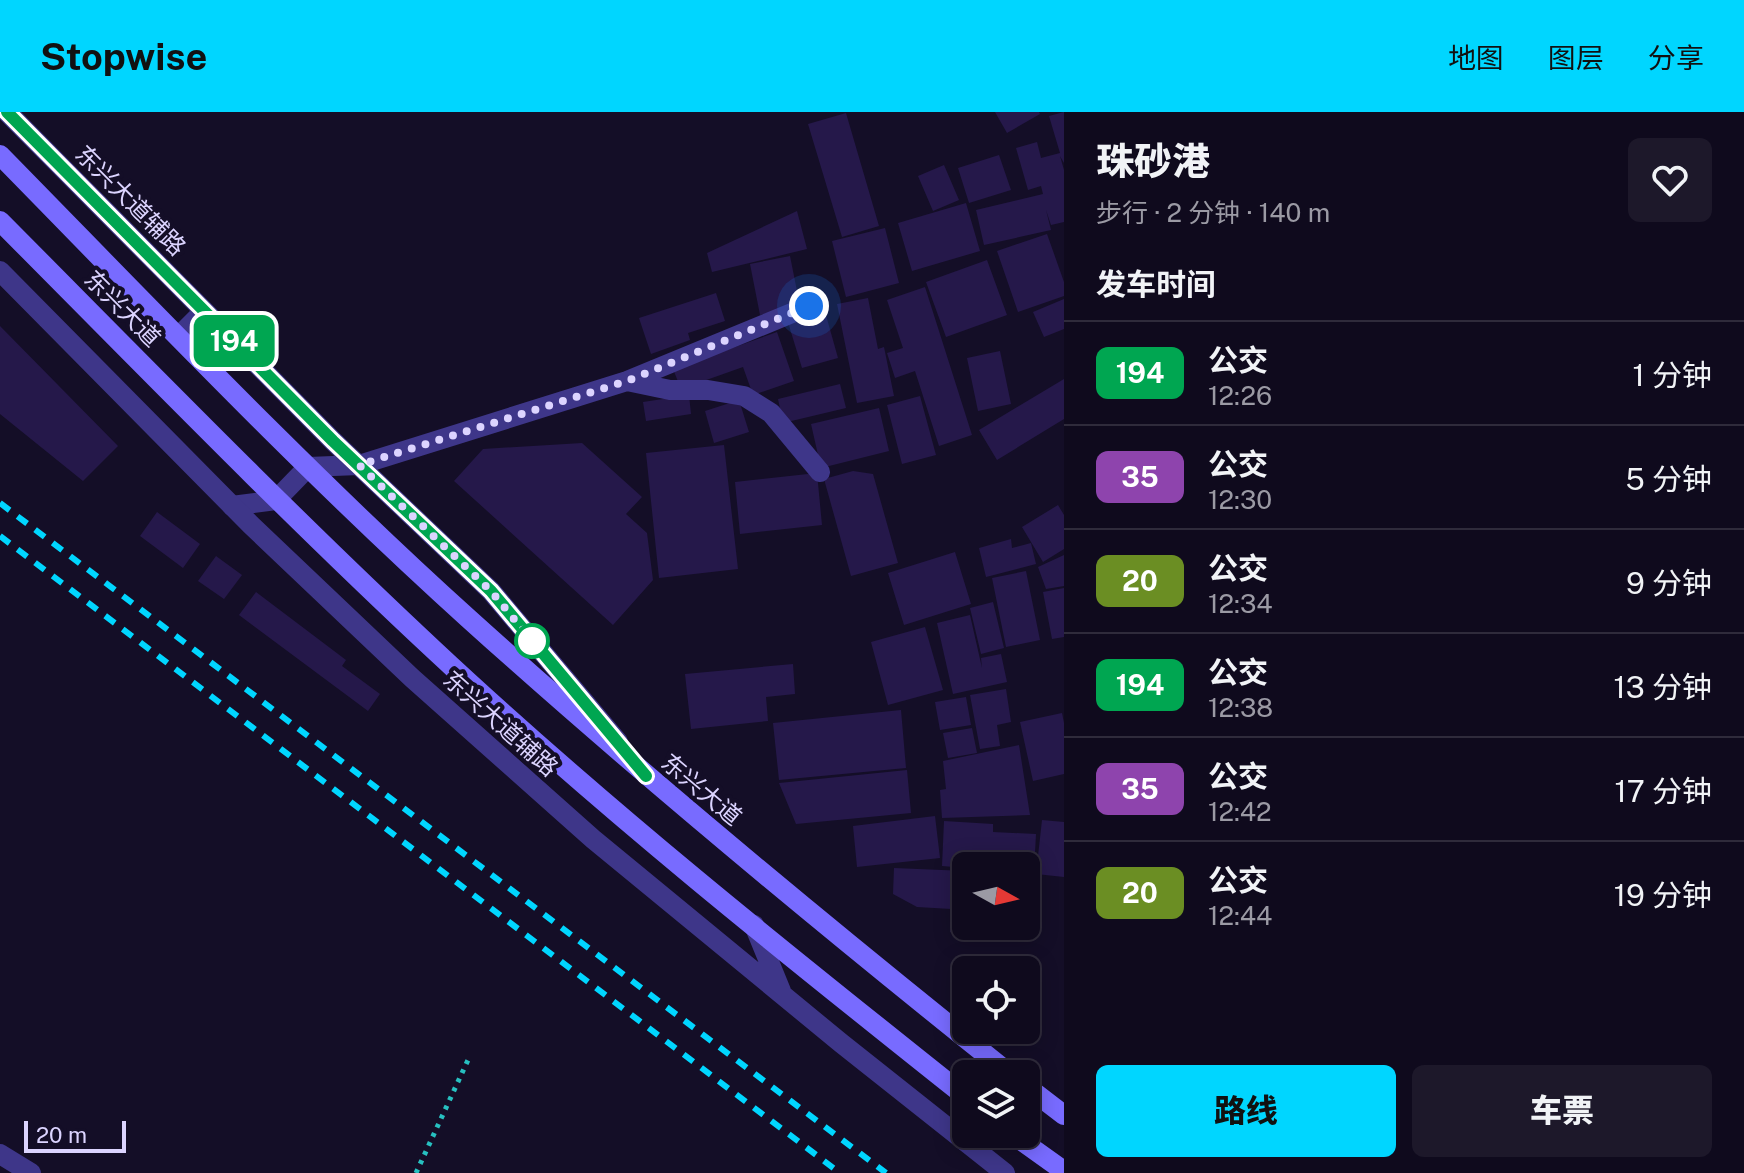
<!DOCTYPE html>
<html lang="zh">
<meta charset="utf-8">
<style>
:root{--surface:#0f0a1d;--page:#1d182a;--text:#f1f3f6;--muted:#9b9aa4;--line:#2f2b3b;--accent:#00d6ff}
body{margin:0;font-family:"Public Sans","Noto Sans SC",sans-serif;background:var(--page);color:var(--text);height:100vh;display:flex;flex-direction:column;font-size:30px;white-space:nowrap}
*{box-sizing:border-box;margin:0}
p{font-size:26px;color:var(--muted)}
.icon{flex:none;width:44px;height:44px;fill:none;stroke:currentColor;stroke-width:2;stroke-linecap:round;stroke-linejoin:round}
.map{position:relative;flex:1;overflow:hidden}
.drawer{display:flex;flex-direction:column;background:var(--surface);width:680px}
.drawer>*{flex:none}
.badge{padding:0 16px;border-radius:12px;font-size:28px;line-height:52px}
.needle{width:52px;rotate:98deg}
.tools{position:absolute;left:952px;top:740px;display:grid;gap:16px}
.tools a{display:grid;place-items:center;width:88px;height:88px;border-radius:12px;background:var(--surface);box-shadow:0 4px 20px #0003,0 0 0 2px var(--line);font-size:40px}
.scale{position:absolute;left:24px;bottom:20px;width:102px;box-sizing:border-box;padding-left:8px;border:4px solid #dcd4ff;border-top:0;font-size:22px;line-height:28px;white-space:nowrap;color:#dcd4ff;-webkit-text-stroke:6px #140e27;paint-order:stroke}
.you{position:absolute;width:40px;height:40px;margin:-20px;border:6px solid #fff;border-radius:50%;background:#1a73e8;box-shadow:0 0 0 12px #1a73e833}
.map>.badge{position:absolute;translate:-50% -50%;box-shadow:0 0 0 4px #fff}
h2{padding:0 32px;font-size:30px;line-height:72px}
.round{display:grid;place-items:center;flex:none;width:84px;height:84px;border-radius:12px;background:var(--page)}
.head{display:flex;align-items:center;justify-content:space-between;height:136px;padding:0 32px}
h1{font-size:38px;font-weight:800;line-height:60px}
.primary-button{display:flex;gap:16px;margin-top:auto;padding:16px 32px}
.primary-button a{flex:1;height:92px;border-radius:12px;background:var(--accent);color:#111;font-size:32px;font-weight:800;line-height:92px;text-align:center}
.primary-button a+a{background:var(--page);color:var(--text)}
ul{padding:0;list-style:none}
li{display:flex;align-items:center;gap:24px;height:104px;padding:0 32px;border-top:2px solid var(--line)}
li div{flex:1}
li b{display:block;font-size:30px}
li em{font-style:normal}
li .badge{min-width:88px;font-weight:700;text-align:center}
header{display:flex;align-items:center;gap:48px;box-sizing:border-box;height:112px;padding:0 40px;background:var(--accent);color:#111}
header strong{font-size:38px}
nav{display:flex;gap:44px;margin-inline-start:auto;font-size:28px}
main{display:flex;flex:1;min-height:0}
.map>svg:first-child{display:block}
.building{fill:#25184a}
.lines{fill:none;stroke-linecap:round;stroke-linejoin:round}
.path{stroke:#27c0c0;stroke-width:5;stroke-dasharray:4 6;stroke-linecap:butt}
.lane{stroke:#3e3689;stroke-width:20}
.street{stroke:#3e3689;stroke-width:20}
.secondary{stroke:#786bff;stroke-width:20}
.rail{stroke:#00d6ff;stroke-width:6;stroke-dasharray:12 10;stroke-linecap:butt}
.line-casing{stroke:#fff;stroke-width:18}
.line{stroke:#00a651;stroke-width:12}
.walk{stroke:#dcd4ff;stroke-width:8;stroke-dasharray:0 14.4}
.stop-dot{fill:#fff;stroke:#00a651;stroke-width:4}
.labels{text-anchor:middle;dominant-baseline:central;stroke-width:8;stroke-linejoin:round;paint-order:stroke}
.street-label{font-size:24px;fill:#dcd4ff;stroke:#140e27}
</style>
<header>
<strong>Stopwise</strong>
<nav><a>地图</a><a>图层</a><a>分享</a></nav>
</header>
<main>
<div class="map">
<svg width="1064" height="1061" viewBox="0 0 1064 1061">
<rect width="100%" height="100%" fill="#140e27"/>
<path class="building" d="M995,0H1039L1040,2L1007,21Z
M1064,0V51L1060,44L1064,58V110L1051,113L1046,98L1051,118L984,133L976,98L1043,82L1041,74L1028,78L1016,36L1037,30L1041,46L1060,41L1049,4Z
M846,1L879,114L842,125L808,12Z
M999,43L1011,78L969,91L958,56Z
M944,53L959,88L933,99L918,64Z
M966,91L980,139L912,159L898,111Z
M797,99L807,137L712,160L707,141Z
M885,116L899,171L846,185L832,129Z
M1047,122L1064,170V184L1018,200L997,139Z
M790,144L800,194L760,203L750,152Z
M987,148L1007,203L946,225L926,170Z
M925,175L972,323L939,334L915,259L895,266L887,241L903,236L887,188Z
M716,181L725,209L688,221L690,228L651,242L639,206Z
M868,186L878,237L884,235L894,284L857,291L837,192Z
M1064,187V217L1044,225L1033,200Z
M824,196L838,246L802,256L787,207Z
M0,214L118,334L83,369L0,302Z
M777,220L794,269L753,283L743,255L681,277L673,257Z
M1000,239L1011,292L978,299L967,246Z
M1064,267V307L997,348L979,318Z
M840,272L846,296L783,311L778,287Z
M689,283L691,302L646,309L643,290Z
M920,284L936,343L902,352L887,293Z
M739,288L749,320L714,331L705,299Z
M879,296L889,339L821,356L811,312Z
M582,331L642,385L626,402L647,421L653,468L613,513L454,369L483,337Z
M724,333L738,457L659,466L646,341Z
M853,359L873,362L898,451L851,464L824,367Z
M817,361L822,413L740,422L735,370Z
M1058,393L1064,403V437L1043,450L1022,415Z
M157,400L200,432L183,456L140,424Z
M1011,427L1012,436L1031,431L1036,452L986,465L979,436Z
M955,440L971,492L904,513L888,461Z
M1064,443V474L1046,477L1038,455Z
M216,444L242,463L224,487L198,469Z
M1026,459L1040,528L1006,535L992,466Z
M1064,476V525L1052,527L1043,480Z
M256,480L346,548L342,554L380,582L368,599L239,503Z
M993,490L1004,536L981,542L970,496Z
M970,503L982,556L981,546L1001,542L1007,570L953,582L937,511Z
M925,515L943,578L888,593L871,530Z
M793,552L795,582L766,585L768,609L691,617L685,562Z
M1006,577L1011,610L997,613L1000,634L980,637L970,583Z
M966,585L971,613L940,618L935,590Z
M901,598L906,656L779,668L773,611Z
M1062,601L1064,611V662L1033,669L1020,610Z
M972,616L977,641L948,646L943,621Z
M1019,633L1030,703L942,706L940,678L946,677L943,649Z
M907,658L911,701L796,712L779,671Z
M935,704L940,746L857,755L853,714Z
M1042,708L1064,710V765L1036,762Z
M944,709L993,712V720L1036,722L1034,759H1026V754H966V756L942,754Z
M894,756L966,759V814H1007V823L950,820L951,797L917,795L893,782Z"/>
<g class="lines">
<path class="path" d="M416,1061L468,948"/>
<path class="lane" d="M627,269L670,278H708L744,284L771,301L820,360
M232,394L276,388L308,355L359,353L627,269L809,194
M0,1042L31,1061"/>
<path class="street" d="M7,0L333,329L491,479L618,630
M0,159L251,413L412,566L593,727L841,931L1005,1061
M179,224L204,199
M754,813L781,879"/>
<path class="secondary" d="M0,43C154,200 306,360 469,507C644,665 826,815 1010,962
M0,109C143,253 285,399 434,538C603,696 785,841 966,985
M1026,974L1064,1003
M1012,1022L1064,1059"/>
<path class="rail" d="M0,391L886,1061
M0,424L840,1061"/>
</g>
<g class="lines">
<g class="line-casing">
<path id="line" d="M7,0L333,329L491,479L646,664"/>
</g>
<use href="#line" class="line"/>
<path class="walk" d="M532,529L491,479L359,353L627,269L809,194"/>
</g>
<circle class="stop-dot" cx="532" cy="529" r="16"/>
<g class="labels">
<g class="street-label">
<text transform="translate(131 88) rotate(45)">东兴大道辅路</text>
<text transform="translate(123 196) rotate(45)">东兴大道</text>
<text transform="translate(501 611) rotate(42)">东兴大道辅路</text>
<text transform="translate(702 677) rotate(40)">东兴大道</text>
</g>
</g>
</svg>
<div class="tools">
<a><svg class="needle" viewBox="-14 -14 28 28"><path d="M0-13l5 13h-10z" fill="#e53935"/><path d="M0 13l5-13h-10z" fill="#9b9aa4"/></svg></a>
<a><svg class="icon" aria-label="locate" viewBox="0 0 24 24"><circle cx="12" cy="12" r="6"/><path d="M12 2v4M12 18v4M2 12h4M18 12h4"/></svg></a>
<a><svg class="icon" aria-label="layers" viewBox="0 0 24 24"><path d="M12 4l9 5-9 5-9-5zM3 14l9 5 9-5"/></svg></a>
</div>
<div class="scale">20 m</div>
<div class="you" style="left:809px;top:194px"></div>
<b class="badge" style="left:234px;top:229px;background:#00a651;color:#fff">194</b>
</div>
<section class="drawer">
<div class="head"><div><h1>珠砂港</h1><p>步行 · 2 分钟 · 140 m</p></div><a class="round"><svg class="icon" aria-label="heart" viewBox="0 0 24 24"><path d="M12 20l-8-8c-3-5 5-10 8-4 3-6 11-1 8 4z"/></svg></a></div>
<h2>发车时间</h2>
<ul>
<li><span class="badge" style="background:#00a651;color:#fff">194</span><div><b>公交</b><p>12:26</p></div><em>1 分钟</em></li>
<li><span class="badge" style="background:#8e44ad;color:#fff">35</span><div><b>公交</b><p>12:30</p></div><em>5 分钟</em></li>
<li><span class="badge" style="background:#6b8e23;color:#fff">20</span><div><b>公交</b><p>12:34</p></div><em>9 分钟</em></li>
<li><span class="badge" style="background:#00a651;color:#fff">194</span><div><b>公交</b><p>12:38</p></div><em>13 分钟</em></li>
<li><span class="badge" style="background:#8e44ad;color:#fff">35</span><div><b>公交</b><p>12:42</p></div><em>17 分钟</em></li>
<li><span class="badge" style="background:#6b8e23;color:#fff">20</span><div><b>公交</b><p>12:44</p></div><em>19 分钟</em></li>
</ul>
<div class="primary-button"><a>路线</a><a>车票</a></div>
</section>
</main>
